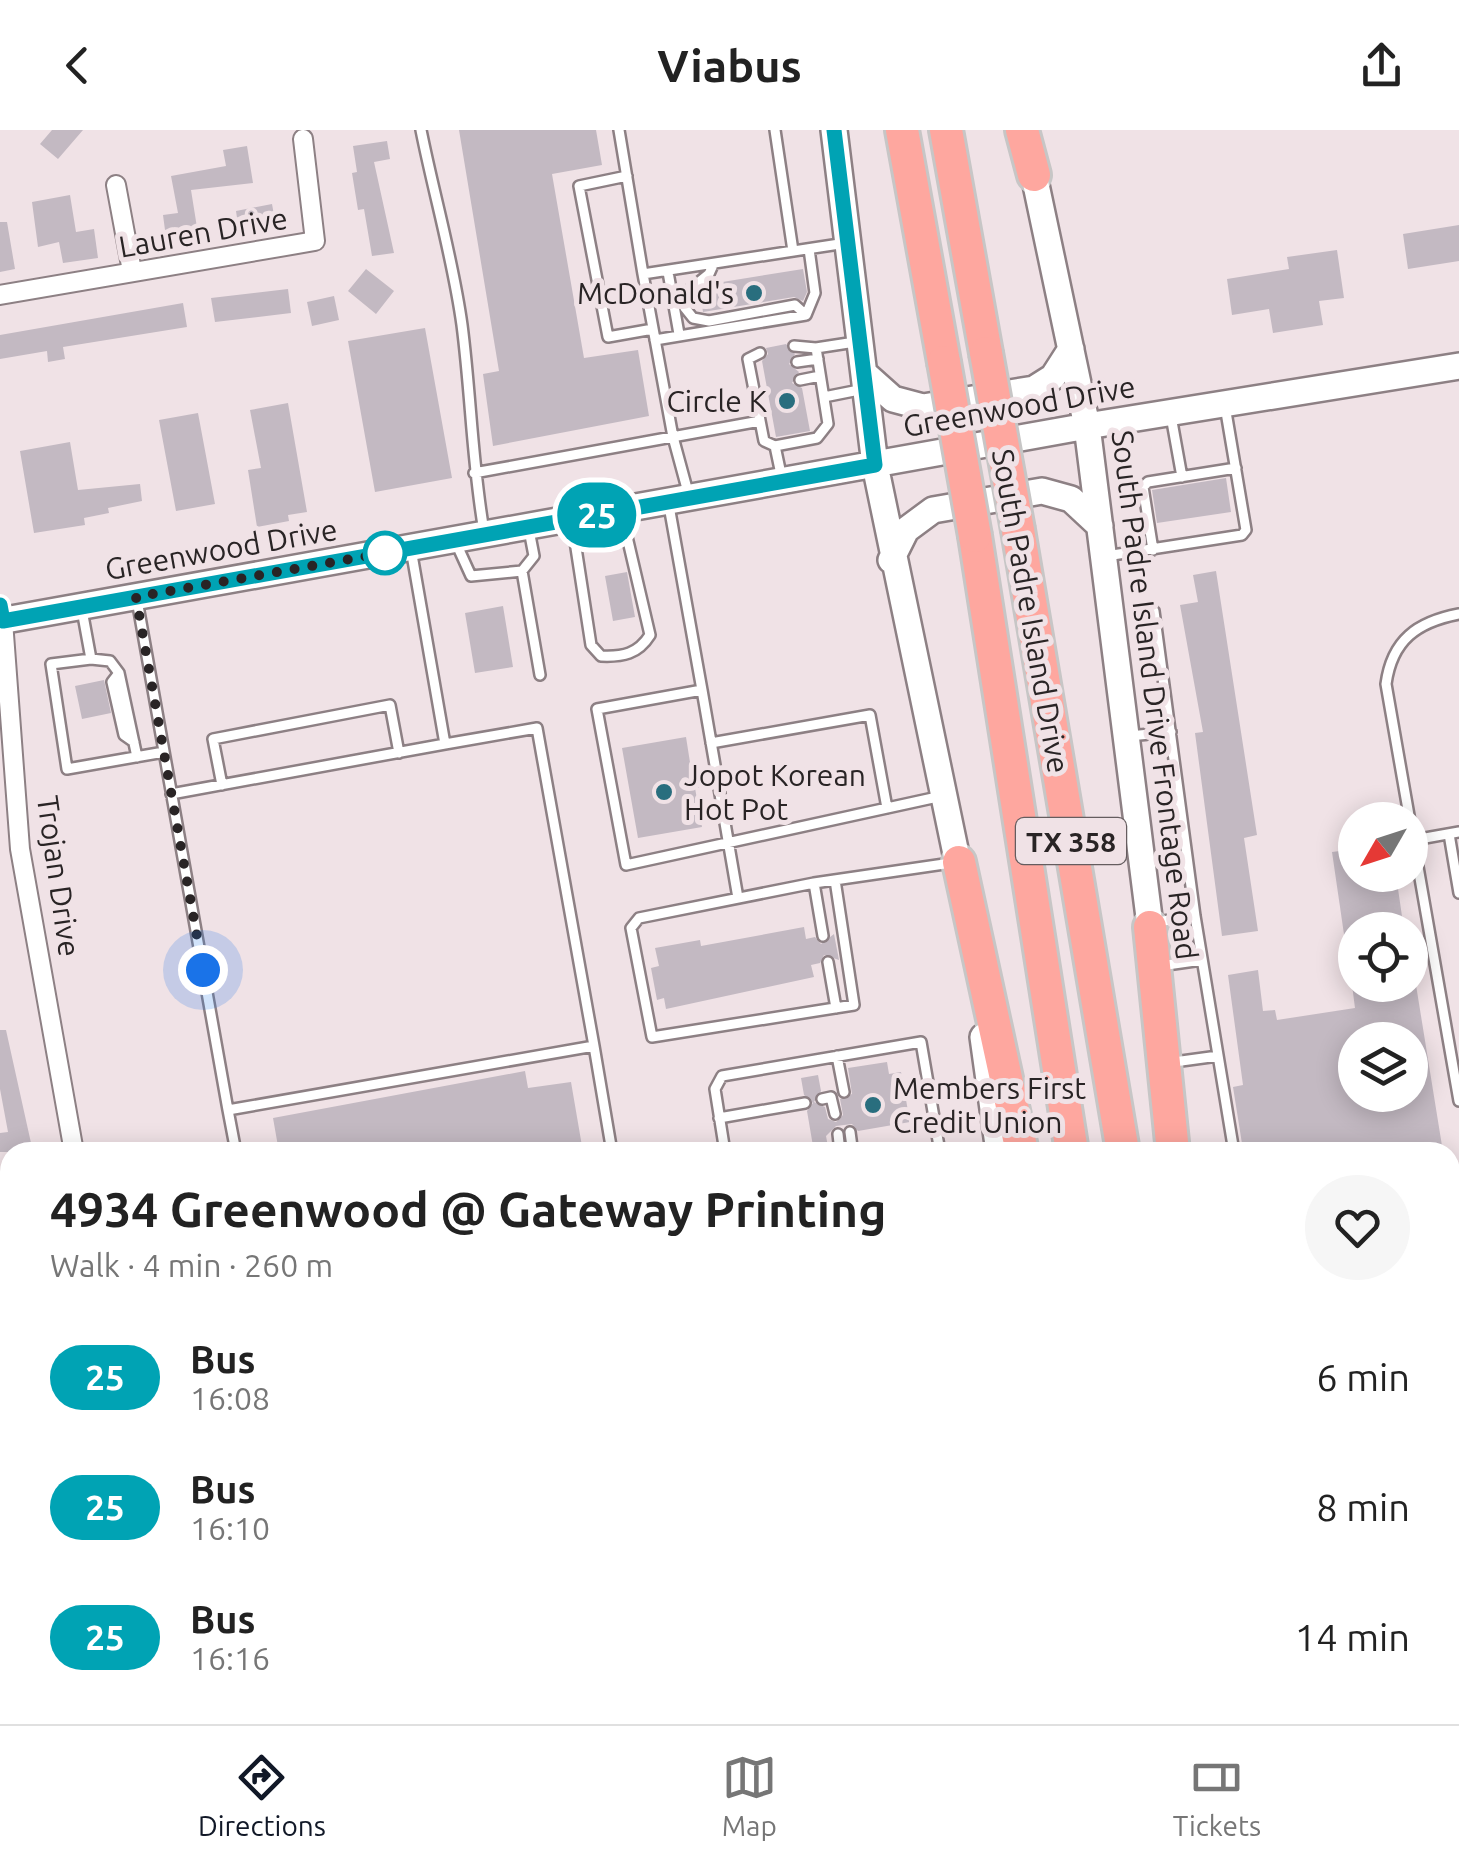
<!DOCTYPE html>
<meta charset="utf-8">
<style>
:root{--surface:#fff;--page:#f6f6f6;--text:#222;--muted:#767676;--line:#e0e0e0;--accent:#111827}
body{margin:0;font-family:Ubuntu,sans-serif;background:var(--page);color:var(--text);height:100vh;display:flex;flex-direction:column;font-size:38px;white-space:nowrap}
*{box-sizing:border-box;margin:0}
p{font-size:32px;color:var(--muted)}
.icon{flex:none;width:55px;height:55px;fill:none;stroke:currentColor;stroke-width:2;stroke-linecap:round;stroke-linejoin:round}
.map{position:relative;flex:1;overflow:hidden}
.details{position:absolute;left:0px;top:1012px;width:1460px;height:582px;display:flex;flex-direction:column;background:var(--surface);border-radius:30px 30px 0 0;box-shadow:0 5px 25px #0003}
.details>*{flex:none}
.badge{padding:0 20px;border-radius:32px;font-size:35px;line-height:65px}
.needle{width:65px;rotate:231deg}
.controls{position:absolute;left:1338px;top:672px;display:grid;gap:20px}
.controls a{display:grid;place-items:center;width:90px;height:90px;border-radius:50%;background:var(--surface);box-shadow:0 5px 25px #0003;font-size:50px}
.you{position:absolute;width:50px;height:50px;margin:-25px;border:8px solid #fff;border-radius:50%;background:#1a73e8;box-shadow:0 0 0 15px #1a73e833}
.map>.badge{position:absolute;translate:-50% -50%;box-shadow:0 0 0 5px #fff}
.round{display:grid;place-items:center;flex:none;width:105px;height:105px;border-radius:52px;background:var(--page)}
.head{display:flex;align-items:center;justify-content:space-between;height:170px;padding:0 50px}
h1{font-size:48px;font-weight:600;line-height:75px}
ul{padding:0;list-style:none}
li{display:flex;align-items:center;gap:30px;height:130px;padding:0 50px}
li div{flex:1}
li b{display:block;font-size:38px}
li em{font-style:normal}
li .badge{min-width:110px;font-weight:700;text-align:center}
header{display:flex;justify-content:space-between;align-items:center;height:130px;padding:0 50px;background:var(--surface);font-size:45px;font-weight:600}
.tab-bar{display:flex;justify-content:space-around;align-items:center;height:140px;border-top:2px solid var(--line);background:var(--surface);font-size:28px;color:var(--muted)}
.tab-bar a{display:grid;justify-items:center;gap:5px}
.tab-bar .current{color:var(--accent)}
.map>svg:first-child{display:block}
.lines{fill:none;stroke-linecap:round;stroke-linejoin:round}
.canal{stroke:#ab9cc7;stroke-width:18}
.building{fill:#c3b9c2;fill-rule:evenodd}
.service-casing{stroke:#8d8084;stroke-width:14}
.minor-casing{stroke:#8d8084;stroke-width:22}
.tertiary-casing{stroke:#8d8084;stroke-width:28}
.secondary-casing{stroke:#8d8084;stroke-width:30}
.motorway-casing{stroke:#c7c6c6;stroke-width:38}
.service{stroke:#fff;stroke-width:9}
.minor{stroke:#fff;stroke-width:18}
.tertiary{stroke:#fff;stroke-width:22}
.secondary{stroke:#fff;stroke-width:25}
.motorway{stroke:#fea79f;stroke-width:32}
.motorway-bridge-casing{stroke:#c7c6c6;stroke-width:38;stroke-linecap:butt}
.motorway-bridge{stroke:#fea79f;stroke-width:32}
.line-casing{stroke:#fff;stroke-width:22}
.line{stroke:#00a3b4;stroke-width:15}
.walk{stroke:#292425;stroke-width:10;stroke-dasharray:0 18}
.poi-dot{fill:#296e7e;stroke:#f0e2e6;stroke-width:4}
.stop-dot{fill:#fff;stroke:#00a3b4;stroke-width:5}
.labels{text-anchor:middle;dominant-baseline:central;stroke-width:10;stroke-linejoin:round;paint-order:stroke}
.shield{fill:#f0e2e6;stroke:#655d5f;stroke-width:2.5}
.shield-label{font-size:28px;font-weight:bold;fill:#292425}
.street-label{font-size:30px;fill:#292425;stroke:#f0e2e6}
.poi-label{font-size:30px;fill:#292425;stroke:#f0e2e6;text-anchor:end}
</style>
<header><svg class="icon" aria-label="back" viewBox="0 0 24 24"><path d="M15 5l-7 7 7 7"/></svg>Viabus<svg class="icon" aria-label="share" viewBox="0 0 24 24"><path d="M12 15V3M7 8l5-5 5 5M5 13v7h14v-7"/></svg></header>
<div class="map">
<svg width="1459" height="1594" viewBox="0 0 1459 1594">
<rect width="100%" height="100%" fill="#f0e2e6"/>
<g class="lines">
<path class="canal" d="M1450,1157L1459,1156
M0,1416L10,1414"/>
</g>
<path class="building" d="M52,0H83L58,29L40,14Z
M459,0H596L602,35L552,44L584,228L638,220L649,286L493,316L483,244L499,241Z
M387,11L390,29L374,32L394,123L372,126L364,79L358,80L352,43L357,42L353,16Z
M247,16L253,53L191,60L199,110L167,115L163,85L178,83L171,46L226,36L223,20Z
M70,65L76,102L94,99L98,128L63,133L59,112L38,117L32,72Z
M272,74L276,96L239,102L236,81Z
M0,92H7L15,139L0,142Z
M1459,95V131L1408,139L1403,104Z
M1337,120L1344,168L1319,171L1323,195L1273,203L1269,179L1232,185L1227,149L1289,139L1287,127Z
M366,139L394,161L376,184L348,161Z
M803,139L807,162L803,171L794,167L703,182L700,162L710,154Z
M288,159L291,183L215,192L211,168Z
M334,166L339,190L312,196L307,172Z
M183,173L187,197L63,217L65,229L48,232L47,221L0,229V205Z
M425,198L452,348L375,362L348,211Z
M786,214L795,224L789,234L799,242L792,253L802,258L810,301L776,307L762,231L768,224L766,218Z
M288,273L307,382L288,385L289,391L257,397L248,340L261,338L250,280Z
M198,283L215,374L176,381L159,290Z
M70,312L78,360L140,354L142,371L108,378L109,383L84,388L85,395L34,403L20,321Z
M1226,348L1231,382L1157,393L1152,360Z
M1216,441L1257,705L1244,708L1258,801L1222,806L1195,603L1203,602L1180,475L1198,472L1193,445Z
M627,442L635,487L613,491L605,446Z
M503,476L513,537L475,543L465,483Z
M104,550L111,583L82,589L75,556Z
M686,607L692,645L705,643L708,656L695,658L702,697L638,708L622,618Z
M1355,719V745H1396L1404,800H1355V825H1347L1332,722Z
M804,797L806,809L815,807L821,814L834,804L839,830L824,825L820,833L811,835L814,847L666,879L664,868L657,870L651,838L659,836L655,818L700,810L701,816Z
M1258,840L1263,881L1275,880L1277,890L1355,878L1352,855H1416L1443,1022L1243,1020L1233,957L1243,955L1228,845ZM1355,910H1410V965H1355Z
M0,900H6L33,1022H0V1003L8,1002L0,959Z
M887,932L889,944L901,942L910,992L858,1001L852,994L836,996L826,1006L829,1022H814L807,981L813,973L804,965L801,948L818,945L821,961L814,972L825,977L828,989L836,992L843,985L840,969L852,964L848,938Z
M525,941L528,958L571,952L583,1022H279L273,988Z"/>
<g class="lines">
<g class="service-casing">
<path id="service" d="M421,0C434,65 453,129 462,195C471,264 472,333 484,401
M619,0L643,144L846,113
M775,0L793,121
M627,46L579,56L608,207L653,199
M713,135L709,144L683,165L685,178L693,188L709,191L795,175L806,185
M668,142L679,204
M643,144L673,307L689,366
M655,210L806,185L815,163L809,119
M794,216L816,218
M760,223L748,229L764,311L775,316L782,349
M797,232L818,229
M800,250L820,246
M824,267L864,259
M1171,286L1182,347
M775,316L817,308L828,294L816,218L855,212
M474,343L760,291
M669,376L702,560
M572,392L591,515L601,526C623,527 638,524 650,505L621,381
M456,413L471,446L522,441L534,426L529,400
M1153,420L1143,357L1148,352L1236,338
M1106,426L1242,405L1246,400L1225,276
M522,441L540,545
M137,470L228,980L594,916L537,598L445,614L411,419
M82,480L91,529L51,534L67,639L164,622
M1154,481L1195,786L1234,1022
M1459,484C1417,492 1392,510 1386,554L1459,971
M91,529L110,531L119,543L137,627
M119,543L112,552L124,605L134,612
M1129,606L1171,602
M711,613L870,585L887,678
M222,655L213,609L390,575L399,623
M171,664L445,614
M1449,704L1459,763
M1414,710L1459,702
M835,750L854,875L652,907L631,798L639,788L814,753L951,733
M814,753L823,806
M738,768L702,560L597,579L626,735L942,666
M1157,792L1195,786
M828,832L836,878
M1160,836L1202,830
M594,916L612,1022
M837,926L844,962
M1174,932L1218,926
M822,969L831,967L835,984
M228,980L236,1022
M719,988L805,973
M838,1004L840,1022
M725,1022L715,959L722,946L921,912L940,1022
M848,1022L852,1017L850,1002
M972,1022L996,1019"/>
</g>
<g class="minor-casing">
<path id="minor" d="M116,55L132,141
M0,165L315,111L303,9
M3,491L20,719L74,1022
M0,1366L10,1364
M268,1585L275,1594
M506,1585L513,1594
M988,1594L1036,1585"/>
</g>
<g class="tertiary-casing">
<path id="tertiary" d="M0,1467L10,1465"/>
</g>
<g class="secondary-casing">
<path id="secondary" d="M834,0L875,335L961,748
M1031,31L1087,296L1152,811
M865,244L893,269L923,277L1034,259L1053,247L1071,219
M891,430L906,400L933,380L1042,361L1071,369L1100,396
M0,491L1087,296L1459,236
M983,907L999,1022
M1096,1585L1097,1594
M1285,1585L1287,1594"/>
</g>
<g class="motorway-casing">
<path id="motorway" d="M902,0L944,232
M946,0L986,223
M1022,0L1034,45
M1018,400L1123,1022
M975,406L1072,1022
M959,732L1022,1022
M1150,797L1173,1022
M1144,1585L1146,1594
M1218,1585L1219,1594"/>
</g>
<use href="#service" class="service"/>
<use href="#minor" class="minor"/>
<use href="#tertiary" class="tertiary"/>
<use href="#secondary" class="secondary"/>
<use href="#motorway" class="motorway"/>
<g class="motorway-bridge-casing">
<path id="motorway-bridge" d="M986,223L1018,400
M944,232L975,406"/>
</g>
<use href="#motorway-bridge" class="motorway-bridge"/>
</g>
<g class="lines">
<g class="line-casing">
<path id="line" d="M0,475L3,491L875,335L834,0"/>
</g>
<use href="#line" class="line"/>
<path class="walk" d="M203,840L136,467L385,423"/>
</g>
<g class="poi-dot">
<circle cx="754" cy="163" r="10"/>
<circle cx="787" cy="271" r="10"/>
<circle cx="664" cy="662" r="10"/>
<circle cx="873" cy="975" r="10"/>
</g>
<circle class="stop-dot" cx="385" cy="423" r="20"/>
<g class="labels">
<rect class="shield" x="1016" y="688" width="110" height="46" rx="8"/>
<g class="shield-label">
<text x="1071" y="711">TX 358</text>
</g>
<g class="street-label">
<text transform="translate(203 102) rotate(-10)">Lauren Drive</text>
<text transform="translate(1019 276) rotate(-10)">Greenwood Drive</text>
<text transform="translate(221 419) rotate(-10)">Greenwood Drive</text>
<text transform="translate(1031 481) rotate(80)">South Padre Island Drive</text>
<text transform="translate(1155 565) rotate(83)">South Padre Island Drive Frontage Road</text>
<text transform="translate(59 746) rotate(82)">Trojan Drive</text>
</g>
<g class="poi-label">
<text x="734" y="163">McDonald's</text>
<text x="767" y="271">Circle K</text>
<text x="684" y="645" text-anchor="start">Jopot Korean<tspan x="684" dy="34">Hot Pot</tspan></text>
<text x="893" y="958" text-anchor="start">Members First<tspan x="893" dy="34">Credit Union</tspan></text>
</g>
</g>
</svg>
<div class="controls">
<a><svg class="needle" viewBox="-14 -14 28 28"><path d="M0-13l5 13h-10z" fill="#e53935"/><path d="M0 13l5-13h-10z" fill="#767676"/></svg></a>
<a><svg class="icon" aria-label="locate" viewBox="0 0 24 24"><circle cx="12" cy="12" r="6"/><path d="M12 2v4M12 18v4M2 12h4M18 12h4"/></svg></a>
<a><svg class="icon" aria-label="layers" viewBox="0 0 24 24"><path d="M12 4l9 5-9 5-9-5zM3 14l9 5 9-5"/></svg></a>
</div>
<div class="you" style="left:203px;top:840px"></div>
<b class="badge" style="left:597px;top:385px;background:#00a3b4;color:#fff">25</b>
<section class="details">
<div class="head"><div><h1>4934 Greenwood @ Gateway Printing</h1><p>Walk · 4 min · 260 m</p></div><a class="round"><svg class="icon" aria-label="heart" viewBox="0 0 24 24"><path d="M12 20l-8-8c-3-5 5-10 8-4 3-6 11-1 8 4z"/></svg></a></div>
<ul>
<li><span class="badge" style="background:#00a3b4;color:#fff">25</span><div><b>Bus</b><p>16:08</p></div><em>6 min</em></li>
<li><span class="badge" style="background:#00a3b4;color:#fff">25</span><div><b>Bus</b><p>16:10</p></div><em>8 min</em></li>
<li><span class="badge" style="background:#00a3b4;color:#fff">25</span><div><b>Bus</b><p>16:16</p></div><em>14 min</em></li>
</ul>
</section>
</div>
<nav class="tab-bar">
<a class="current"><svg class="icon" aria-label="directions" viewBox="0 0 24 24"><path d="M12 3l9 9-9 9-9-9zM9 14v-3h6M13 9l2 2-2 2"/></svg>Directions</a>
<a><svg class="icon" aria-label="map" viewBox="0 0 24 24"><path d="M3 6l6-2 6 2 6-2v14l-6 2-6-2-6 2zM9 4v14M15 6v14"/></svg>Map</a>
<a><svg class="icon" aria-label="tickets" viewBox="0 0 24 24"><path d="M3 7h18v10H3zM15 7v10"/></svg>Tickets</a>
</nav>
